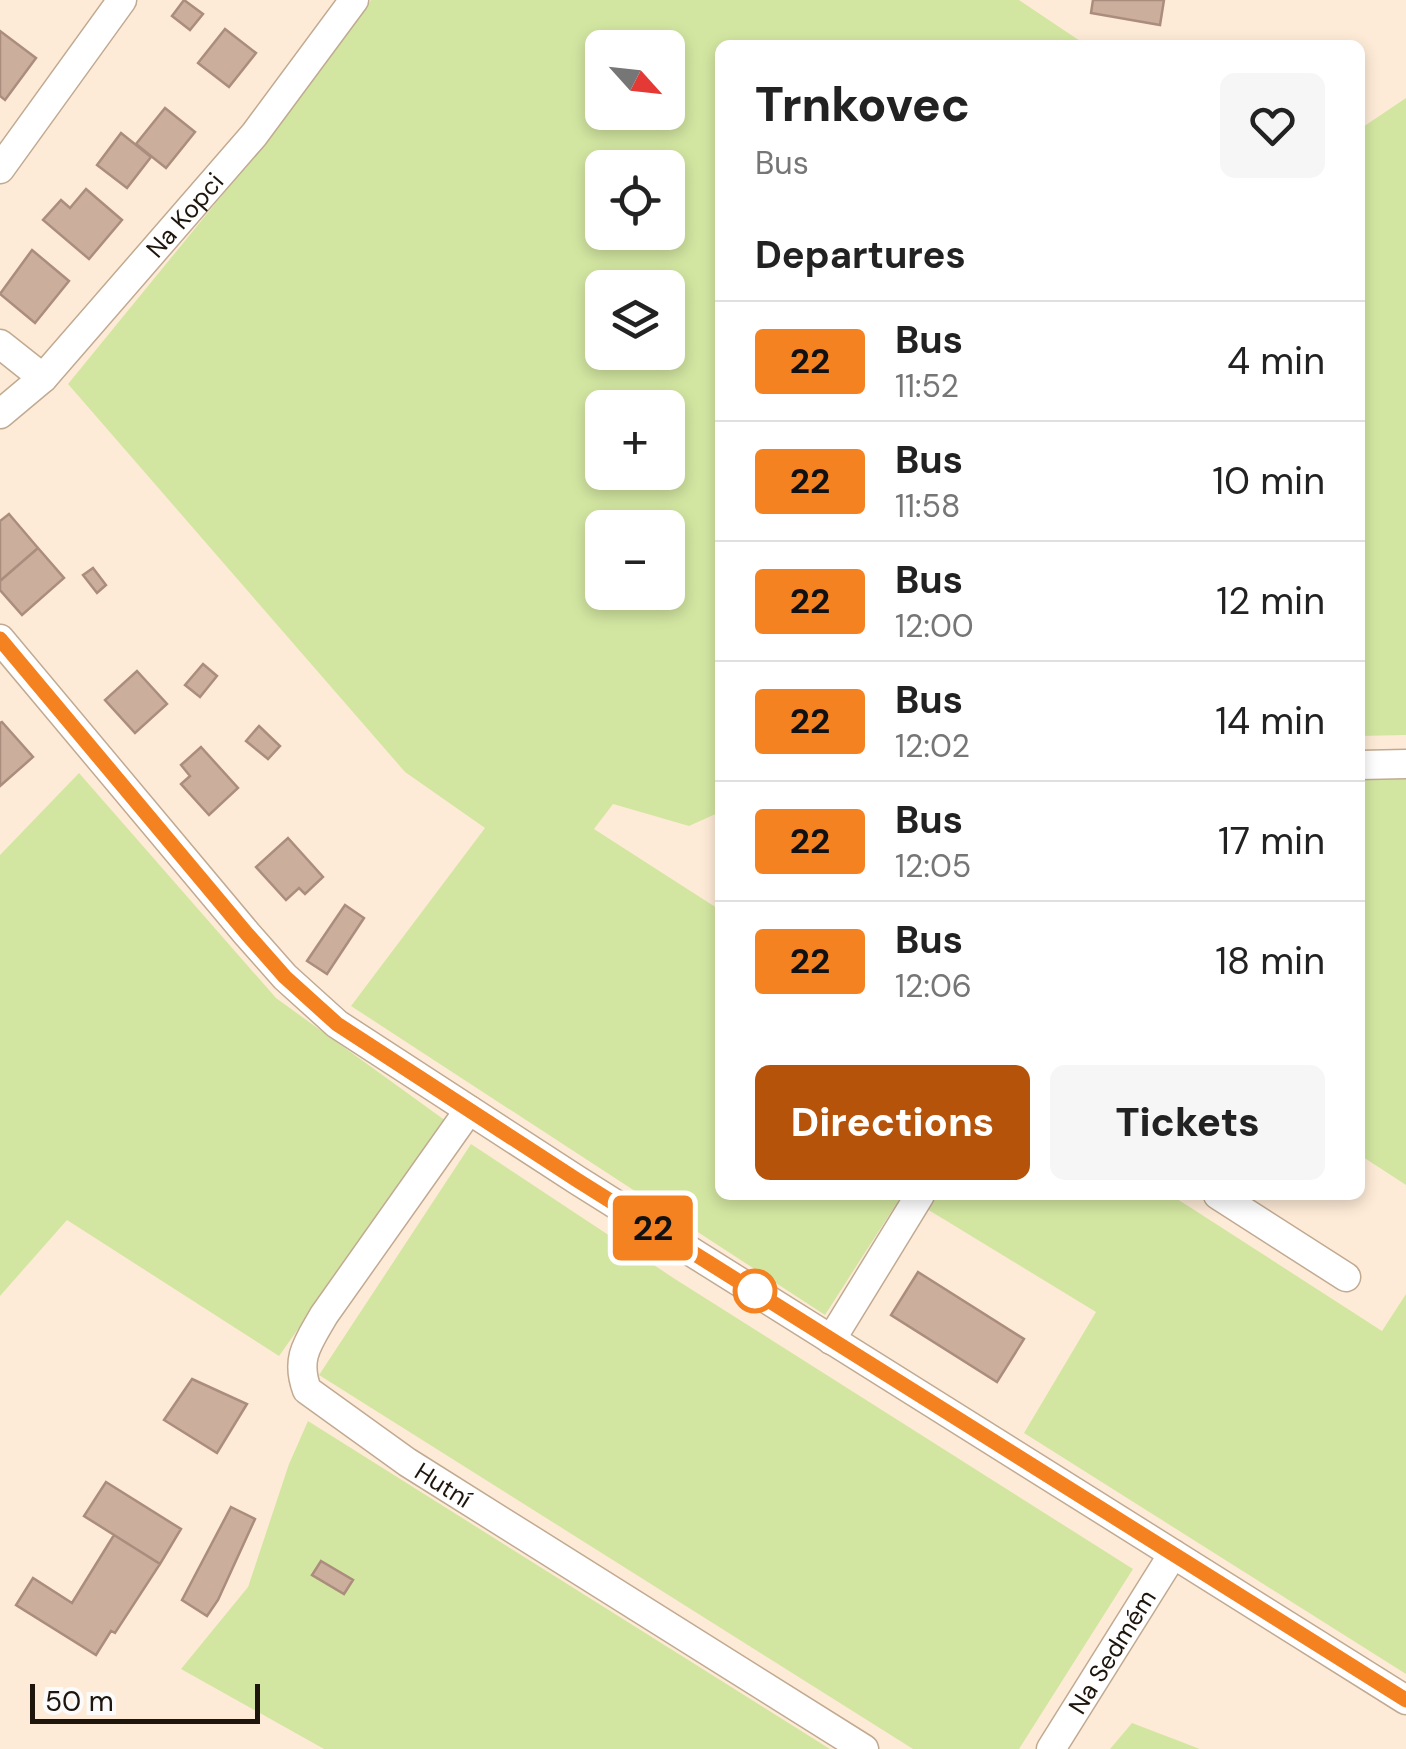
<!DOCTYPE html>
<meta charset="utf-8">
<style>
:root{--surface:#fff;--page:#f6f6f6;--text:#222;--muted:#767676;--line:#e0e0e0;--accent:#b45309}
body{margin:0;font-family:"DM Sans",sans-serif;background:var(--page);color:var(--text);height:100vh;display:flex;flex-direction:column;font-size:38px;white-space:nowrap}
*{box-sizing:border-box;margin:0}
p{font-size:32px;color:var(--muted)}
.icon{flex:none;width:55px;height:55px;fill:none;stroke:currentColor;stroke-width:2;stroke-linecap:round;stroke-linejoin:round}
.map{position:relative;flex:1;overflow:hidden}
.drawer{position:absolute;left:715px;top:40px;width:650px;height:1160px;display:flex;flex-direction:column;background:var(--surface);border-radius:15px;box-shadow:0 5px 15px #0003}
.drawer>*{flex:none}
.badge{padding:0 20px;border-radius:8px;font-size:35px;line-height:65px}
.needle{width:65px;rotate:117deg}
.fabs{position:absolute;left:585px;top:30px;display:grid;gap:20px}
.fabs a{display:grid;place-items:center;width:100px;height:100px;border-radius:15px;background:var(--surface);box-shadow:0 5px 15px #0003;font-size:50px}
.scale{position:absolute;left:30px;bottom:25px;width:230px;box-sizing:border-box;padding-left:10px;border:5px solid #1e160d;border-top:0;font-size:28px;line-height:35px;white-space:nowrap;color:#1e160d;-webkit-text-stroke:8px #fbfbfb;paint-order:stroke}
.map>.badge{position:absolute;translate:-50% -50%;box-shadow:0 0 0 5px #fff}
h2{padding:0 40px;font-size:38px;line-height:90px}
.round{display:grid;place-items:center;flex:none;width:105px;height:105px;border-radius:15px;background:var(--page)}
.overview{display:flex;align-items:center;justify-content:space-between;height:170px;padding:0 40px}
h1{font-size:48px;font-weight:800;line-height:75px}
.button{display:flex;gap:20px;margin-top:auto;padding:20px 40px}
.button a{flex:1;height:115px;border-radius:15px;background:var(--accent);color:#fff;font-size:40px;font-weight:800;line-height:115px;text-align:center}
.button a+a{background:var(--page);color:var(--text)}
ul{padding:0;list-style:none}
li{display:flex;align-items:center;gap:30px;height:120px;padding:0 40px;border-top:2px solid var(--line)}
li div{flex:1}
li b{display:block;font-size:38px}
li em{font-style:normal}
li .badge{min-width:110px;font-weight:700;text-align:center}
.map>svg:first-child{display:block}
.green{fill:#d3e6a1;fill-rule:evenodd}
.building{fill:#ccae9d;stroke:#aa8d7d;stroke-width:2.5}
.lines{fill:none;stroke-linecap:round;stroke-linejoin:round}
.minor-casing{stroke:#c1aa92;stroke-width:31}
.minor{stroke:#fff;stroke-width:28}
.line-casing{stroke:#fff;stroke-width:22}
.line{stroke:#f58220;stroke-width:15}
.stop-dot{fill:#fff;stroke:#f58220;stroke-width:5}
.labels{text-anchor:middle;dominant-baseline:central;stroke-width:9;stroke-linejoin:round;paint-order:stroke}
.street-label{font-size:25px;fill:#1e160d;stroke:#fbfbfb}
</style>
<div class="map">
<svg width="1406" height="1749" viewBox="0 0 1406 1749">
<rect width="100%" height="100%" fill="#feebd7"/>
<path class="green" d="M371,0H1019L1086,45H720V812L689,826L613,804L594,829L720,910V1195H902L825,1315L351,1006L485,828L405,772L68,384L259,150ZM602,48H668V112H602ZM602,168H668V232H602ZM602,288H668V352H602ZM602,408H668V472H602ZM602,528H668V592H602Z
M1406,98V735L1360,736V129Z
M79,773L276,998L446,1121L279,1356L67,1220L0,1296V855Z
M1406,774V1185L1360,1155V781Z
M471,1144L675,1279L1133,1569L1019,1749H913L319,1375Z
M935,1195H1171L1382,1331L1406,1294V1674L1024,1433L1096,1312L927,1209Z
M308,1421L830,1749H324L181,1669L248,1587L289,1464Z
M1132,1723L1200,1749H1110Z"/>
<path class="building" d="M184,0L203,14L190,30L172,16Z
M1093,0H1164L1160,25L1091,13Z
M225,29L256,53L229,87L198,63Z
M0,31L36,58L5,100L0,96Z
M165,108L195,132L166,168L136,144Z
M121,133L151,157L127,188L97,165Z
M86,189L122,220L89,259L43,220L61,200L70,208Z
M32,250L69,281L35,323L0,294Z
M9,514L38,548L0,581V521Z
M38,548L64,578L22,615L0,590V581Z
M93,568L106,585L97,593L83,575Z
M203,664L217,676L200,697L185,685Z
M137,671L167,704L135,733L105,700Z
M2,722L33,757L0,786V723Z
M259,726L280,746L268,759L246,741Z
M201,747L238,788L209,815L181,784L190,776L181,765Z
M288,838L323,877L305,894L299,888L286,900L256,867Z
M345,905L364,918L327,974L307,961Z
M918,1272L1024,1339L997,1382L891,1315Z
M192,1379L247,1404L217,1453L164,1420Z
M106,1482L181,1529L160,1564L84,1516Z
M231,1507L255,1519L218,1600L207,1616L182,1600Z
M114,1535L160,1564L115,1633L111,1631L96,1655L16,1605L33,1578L72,1603Z
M321,1561L353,1580L344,1594L312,1575Z"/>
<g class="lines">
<g class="minor-casing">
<g id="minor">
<path d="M0,169L122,0"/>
<path d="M0,344L43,378"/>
<path id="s1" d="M0,414L43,378L254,135L354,0"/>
<path d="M0,639L247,934L285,977L337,1024L577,1180L1406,1700"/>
<path d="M1360,765L1406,764"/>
<path id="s2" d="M469,1110L324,1315C308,1343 295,1358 307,1390L407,1462L864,1749"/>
<path d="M1218,1195L1346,1277"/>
<path d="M831,1340L920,1195"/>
<path id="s3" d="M1051,1749L1173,1554"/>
</g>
</g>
<use href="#minor" class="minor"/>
</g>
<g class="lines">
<g class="line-casing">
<path id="line" d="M0,639L247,934L285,977L337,1024L577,1180L1406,1700"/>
</g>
<use href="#line" class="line"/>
</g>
<circle class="stop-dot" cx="755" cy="1291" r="20"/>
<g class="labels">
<g class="street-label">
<text stroke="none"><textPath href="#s1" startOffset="272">Na Kopci</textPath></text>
<text stroke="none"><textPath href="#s2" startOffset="498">Hutní</textPath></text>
<text stroke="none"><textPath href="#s3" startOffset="115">Na Sedmém</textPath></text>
</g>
</g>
</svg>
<div class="fabs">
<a><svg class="needle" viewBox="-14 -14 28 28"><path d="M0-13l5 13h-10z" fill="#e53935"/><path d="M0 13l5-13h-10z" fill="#767676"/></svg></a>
<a><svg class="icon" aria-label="locate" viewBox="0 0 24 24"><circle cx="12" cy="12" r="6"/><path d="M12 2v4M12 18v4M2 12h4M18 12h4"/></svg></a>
<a><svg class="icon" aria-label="layers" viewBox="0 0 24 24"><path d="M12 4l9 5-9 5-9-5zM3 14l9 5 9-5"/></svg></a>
<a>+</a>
<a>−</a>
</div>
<div class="scale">50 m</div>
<b class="badge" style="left:653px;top:1228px;background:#f58220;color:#111">22</b>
<section class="drawer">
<div class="overview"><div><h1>Trnkovec</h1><p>Bus</p></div><a class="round"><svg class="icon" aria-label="heart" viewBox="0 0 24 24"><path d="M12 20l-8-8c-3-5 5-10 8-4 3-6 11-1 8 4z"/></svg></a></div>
<h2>Departures</h2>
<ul>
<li><span class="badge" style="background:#f58220;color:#111">22</span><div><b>Bus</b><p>11:52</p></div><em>4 min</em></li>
<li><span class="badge" style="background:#f58220;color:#111">22</span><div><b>Bus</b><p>11:58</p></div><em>10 min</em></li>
<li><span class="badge" style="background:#f58220;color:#111">22</span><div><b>Bus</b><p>12:00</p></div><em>12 min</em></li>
<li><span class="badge" style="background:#f58220;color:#111">22</span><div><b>Bus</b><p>12:02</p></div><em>14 min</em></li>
<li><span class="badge" style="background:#f58220;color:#111">22</span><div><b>Bus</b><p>12:05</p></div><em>17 min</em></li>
<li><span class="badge" style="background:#f58220;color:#111">22</span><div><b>Bus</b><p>12:06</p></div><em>18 min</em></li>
</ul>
<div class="button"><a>Directions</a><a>Tickets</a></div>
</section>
</div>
